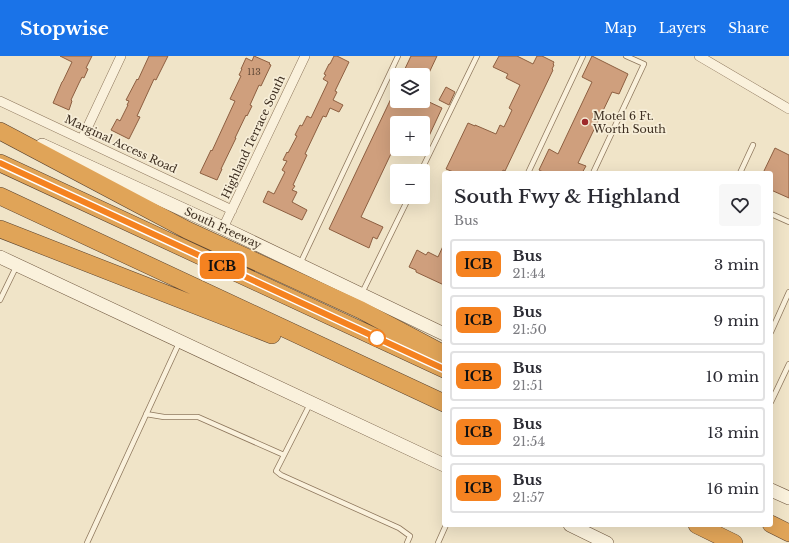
<!DOCTYPE html>
<meta charset="utf-8">
<style>
:root{--surface:#fff;--page:#f7f7f7;--text:#2b2b33;--muted:#7c7c81;--line:#e1e1e2;--accent:#1a73e8}
body{margin:0;font-family:"Libre Baskerville",serif;background:var(--page);color:var(--text);height:100vh;display:flex;flex-direction:column;font-size:15px;white-space:nowrap}
*{box-sizing:border-box;margin:0}
p{font-size:13px;color:var(--muted)}
.icon{flex:none;width:22px;height:22px;fill:none;stroke:currentColor;stroke-width:2;stroke-linecap:round;stroke-linejoin:round}
.map{position:relative;flex:1;overflow:hidden}
.sheet{position:absolute;left:442px;top:115px;width:331px;height:356px;display:flex;flex-direction:column;background:var(--surface);border-radius:4px;box-shadow:0 4px 16px #0002}
.sheet>*{flex:none}
.badge{padding:0 8px;border-radius:6px;font-size:14px;line-height:26px}
.fabs{position:absolute;left:390px;top:12px;display:grid;gap:8px}
.fabs a{display:grid;place-items:center;width:40px;height:40px;border-radius:4px;background:var(--surface);box-shadow:0 4px 16px #0002;font-size:20px}
.map>.badge{position:absolute;translate:-50% -50%;box-shadow:0 0 0 2px #fff}
.round{display:grid;place-items:center;flex:none;width:42px;height:42px;border-radius:4px;background:var(--page)}
.overview{display:flex;align-items:center;justify-content:space-between;height:68px;padding:0 12px}
h1{font-size:19px;font-weight:600;line-height:30px}
ul{padding:0;list-style:none}
li{display:flex;align-items:center;gap:12px;height:50px;margin:0 8px 6px;padding:0 4px;border:2px solid var(--line);border-radius:4px}
li div{flex:1}
li b{display:block;font-size:15px}
li em{font-style:normal}
li .badge{min-width:44px;font-weight:700;text-align:center}
header{display:flex;align-items:center;gap:24px;box-sizing:border-box;height:56px;padding:0 20px;background:var(--accent);color:#fff}
header strong{font-size:19px}
nav{display:flex;gap:22px;margin-inline-start:auto;font-size:14px}
.map>svg:first-child{display:block}
.building{fill:#cf9f7d;stroke:#8d5f41}
.lines{fill:none;stroke-linecap:round;stroke-linejoin:round}
.lane-casing{stroke:#8d765c;stroke-width:6}
.street-casing{stroke:#8d765c;stroke-width:10}
.secondary-casing{stroke:#6f573f;stroke-width:14}
.highway-casing{stroke:#5b4430;stroke-width:18}
.lane{stroke:#faf1dc;stroke-width:4.5}
.street{stroke:#faf1dc;stroke-width:9}
.secondary{stroke:#faf1dc;stroke-width:13}
.highway{stroke:#e0a458;stroke-width:17}
.line-casing{stroke:#fff;stroke-width:9}
.line{stroke:#f58220;stroke-width:6}
.poi-dot{fill:#9e2a2b;stroke:#f7eed8;stroke-width:1.5}
.stop-dot{fill:#fff;stroke:#f58220;stroke-width:2}
.labels{text-anchor:middle;dominant-baseline:central;stroke-width:3.5;stroke-linejoin:round;paint-order:stroke}
.number-label{font-size:9px;fill:#624a37}
.poi-label{font-size:11px;fill:#3d2e20;stroke:#f7eed8;text-anchor:start}
.street-label{font-size:11px;fill:#3d2e20;stroke:#f7eed8}
</style>
<header>
<strong>Stopwise</strong>
<nav><a>Map</a><a>Layers</a><a>Share</a></nav>
</header>
<div class="map">
<svg width="789" height="487" viewBox="0 0 789 487">
<rect width="100%" height="100%" fill="#f0e4c8"/>
<path class="building" d="M60,0H92L86,12L88,13L84,22L82,21L79,27L71,44L72,45L69,54L53,47L62,26L63,25L72,6Z
M149,0H168L156,24L154,23L137,60L140,61L129,83L111,74L117,63L120,65L128,49H127L129,45L126,44L137,23L138,24Z
M254,0L270,7L269,8L271,9L261,30L259,29L250,49L252,50L247,60L246,59L235,82H236L221,113H222L217,124L200,117L211,94L212,95L235,45L230,43L241,20L239,19L242,13H241L246,2L252,5Z
M334,0H337L349,6L335,35L337,36L333,44L343,49L339,56L330,52L326,61L323,60L305,98L307,99L293,129L295,130L292,134L297,136L292,146L307,154L302,164L263,146L268,135L274,138L285,116L282,114L287,105L283,104L287,96L288,97L297,80L295,79L300,69L302,70L307,60L311,62L328,26L323,23L326,19L324,18L329,8H330Z
M411,0H437L428,19H402Z
M499,0H517L533,8L537,0H542L554,6L553,8L554,9L552,13L553,14L505,115L503,114L502,117H456L446,113L468,67L475,70V69L496,78L500,69L504,71L512,54L509,52L520,29L506,22L508,18L493,11Z
M592,0L628,18L619,38L612,36L578,107L586,110L582,117H545L539,114L549,93L558,98L592,26L582,21Z
M397,30V45H427L442,52L423,93V67H416L407,63L405,67H397V85L361,161L383,171L377,183L373,181L369,192L329,173Z
M446,31L455,36L449,49L439,44Z
M775,92L789,99V142L771,134V117H763Z
M444,188V229L416,216V214L409,211L417,194L426,199L428,196L438,201Z"/>
<g class="lines">
<g class="lane-casing">
<path id="lane" d="M421,115L477,0
M528,117L583,0
M593,117L644,8L626,0
M740,117L753,89
M771,158L789,166
M300,208L398,0
M362,237L409,141
M0,244L16,211
M771,276L789,236
M771,346L789,308
M310,348L276,415L281,419L399,472L410,480L407,487
M146,358L164,361H198L284,399
M87,487L179,287
M438,487L446,469"/>
</g>
<g class="street-casing">
<path id="street" d="M699,0L789,53
M0,45L232,154
M82,83L121,0
M223,172L305,0"/>
</g>
<g class="secondary-casing">
<path id="secondary" d="M42,89L223,172L444,278
M0,201L444,409
M771,434L789,442
M570,469L607,487"/>
</g>
<g class="highway-casing">
<path id="highway" d="M0,75L187,174L361,254L444,298
M0,107L444,313
M0,140L444,347
M0,173L272,279
M771,468L789,477
M697,469L734,487"/>
</g>
<use href="#lane" class="lane"/>
<use href="#street" class="street"/>
<use href="#secondary" class="secondary"/>
<use href="#highway" class="highway"/>
</g>
<g class="lines">
<g class="line-casing">
<path id="line" d="M0,107L444,313"/>
</g>
<use href="#line" class="line"/>
</g>
<circle class="poi-dot" cx="585" cy="66" r="4"/>
<circle class="stop-dot" cx="377" cy="282" r="8"/>
<g class="labels">
<g class="number-label">
<text x="254" y="15">113</text>
</g>
<g class="poi-label">
<text x="593" y="60">Motel 6 Ft.<tspan x="593" dy="13">Worth South</tspan></text>
</g>
<g class="street-label">
<text transform="translate(253 81) rotate(-65)">Highland Terrace South</text>
<text transform="translate(121 88) rotate(25)">Marginal Access Road</text>
<text transform="translate(223 172) rotate(25)">South Freeway</text>
</g>
</g>
</svg>
<div class="fabs">
<a><svg class="icon" aria-label="layers" viewBox="0 0 24 24"><path d="M12 4l9 5-9 5-9-5zM3 14l9 5 9-5"/></svg></a>
<a>+</a>
<a>−</a>
</div>
<b class="badge" style="left:222px;top:210px;background:#f58220;color:#111">ICB</b>
<section class="sheet">
<div class="overview"><div><h1>South Fwy &amp; Highland</h1><p>Bus</p></div><a class="round"><svg class="icon" aria-label="heart" viewBox="0 0 24 24"><path d="M12 20l-8-8c-3-5 5-10 8-4 3-6 11-1 8 4z"/></svg></a></div>
<ul>
<li><span class="badge" style="background:#f58220;color:#111">ICB</span><div><b>Bus</b><p>21:44</p></div><em>3 min</em></li>
<li><span class="badge" style="background:#f58220;color:#111">ICB</span><div><b>Bus</b><p>21:50</p></div><em>9 min</em></li>
<li><span class="badge" style="background:#f58220;color:#111">ICB</span><div><b>Bus</b><p>21:51</p></div><em>10 min</em></li>
<li><span class="badge" style="background:#f58220;color:#111">ICB</span><div><b>Bus</b><p>21:54</p></div><em>13 min</em></li>
<li><span class="badge" style="background:#f58220;color:#111">ICB</span><div><b>Bus</b><p>21:57</p></div><em>16 min</em></li>
</ul>
</section>
</div>
